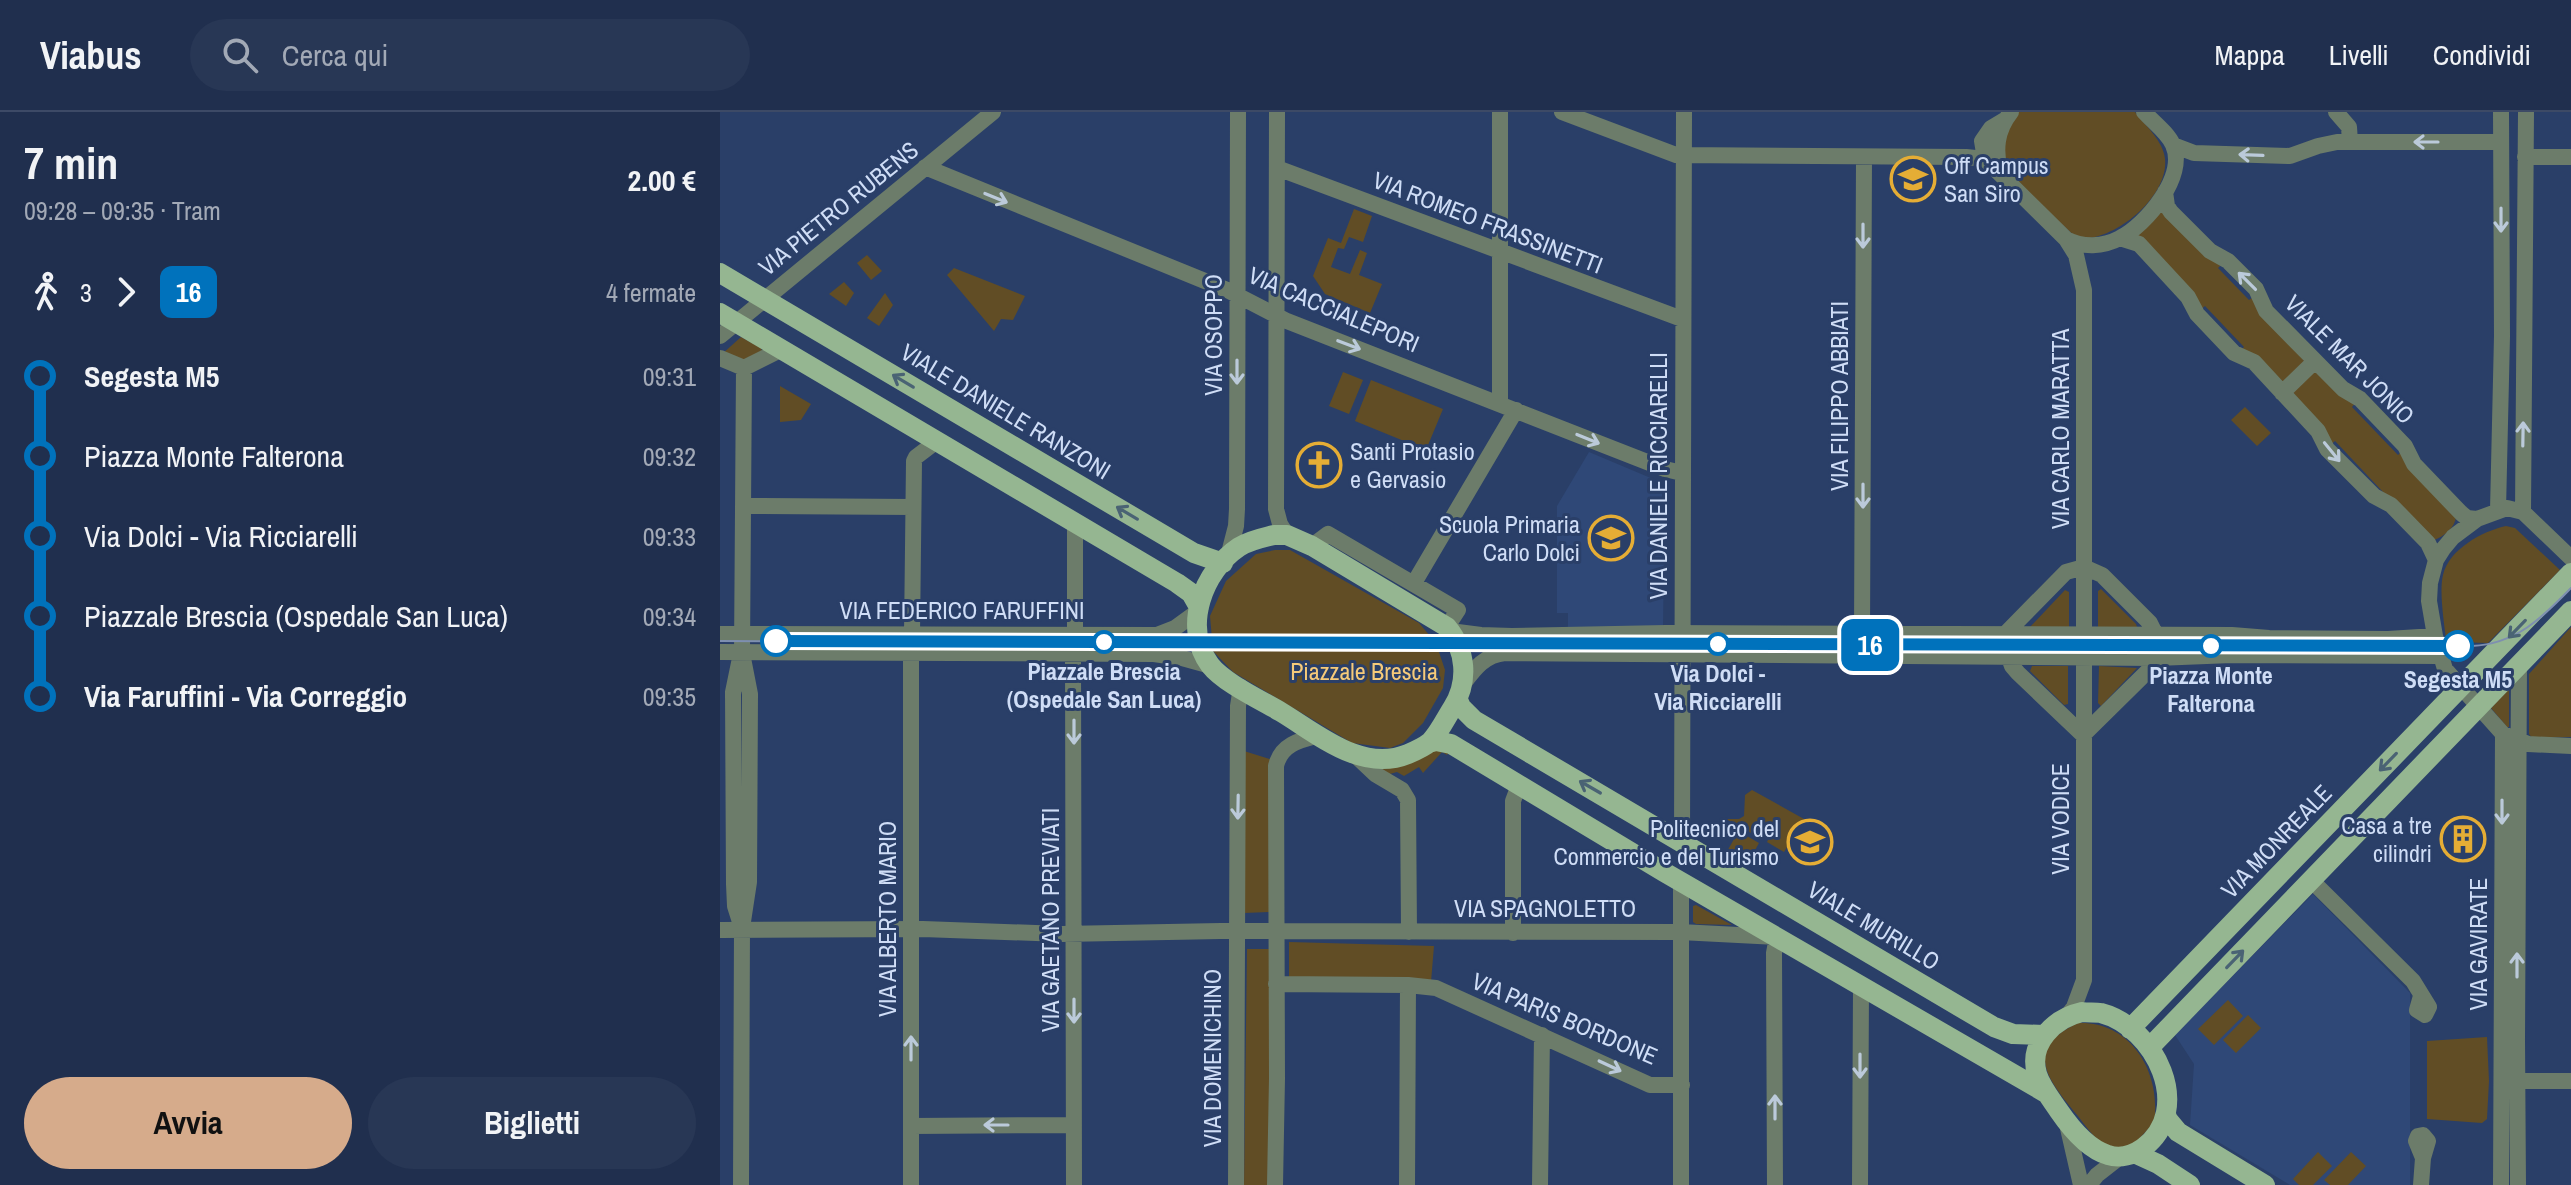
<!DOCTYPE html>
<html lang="it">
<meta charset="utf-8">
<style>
:root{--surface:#202f4e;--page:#283755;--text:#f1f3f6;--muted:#a2a9b6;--line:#3d4a66;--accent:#d6ab8b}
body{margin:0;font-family:"Archivo Narrow",sans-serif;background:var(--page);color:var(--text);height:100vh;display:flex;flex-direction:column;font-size:30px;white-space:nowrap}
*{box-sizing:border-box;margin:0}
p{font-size:26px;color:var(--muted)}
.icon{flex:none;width:44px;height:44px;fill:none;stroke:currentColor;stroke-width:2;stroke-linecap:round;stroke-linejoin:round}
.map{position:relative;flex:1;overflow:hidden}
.drawer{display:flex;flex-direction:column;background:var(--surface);width:720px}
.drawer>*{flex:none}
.badge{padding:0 16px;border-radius:12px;font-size:28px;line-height:52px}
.map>.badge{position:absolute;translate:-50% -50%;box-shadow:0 0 0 4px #fff}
.legs{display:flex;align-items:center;gap:12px;height:88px;padding:0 24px;font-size:26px}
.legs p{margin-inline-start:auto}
.head{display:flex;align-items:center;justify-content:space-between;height:136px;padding:0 24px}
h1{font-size:44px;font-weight:700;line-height:60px}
.cta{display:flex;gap:16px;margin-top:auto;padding:16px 24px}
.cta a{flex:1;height:92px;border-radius:48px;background:var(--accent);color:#111;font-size:32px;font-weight:700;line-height:92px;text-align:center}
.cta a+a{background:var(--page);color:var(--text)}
ul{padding:0 24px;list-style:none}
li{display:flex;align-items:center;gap:28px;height:80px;font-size:30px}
li i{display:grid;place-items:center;width:12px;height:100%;margin:0 10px;background:currentColor}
li i::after{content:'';width:20px;height:20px;margin:-10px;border:6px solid;border-radius:50%;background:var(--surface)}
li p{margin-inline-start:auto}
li:first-child i{background:linear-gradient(#0000 50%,currentColor 0)}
li:last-child i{background:linear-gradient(currentColor 50%,#0000 0)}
header{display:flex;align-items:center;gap:48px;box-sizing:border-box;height:112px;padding:0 40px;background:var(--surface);border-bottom:2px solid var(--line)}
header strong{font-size:38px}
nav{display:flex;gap:44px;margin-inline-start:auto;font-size:28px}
.search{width:560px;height:72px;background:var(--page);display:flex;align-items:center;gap:20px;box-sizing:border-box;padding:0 28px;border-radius:44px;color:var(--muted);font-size:30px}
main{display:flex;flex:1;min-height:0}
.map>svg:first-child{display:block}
.built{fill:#2f4877}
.green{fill:#614d25}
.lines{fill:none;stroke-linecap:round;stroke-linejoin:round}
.minor{stroke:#6c7c6a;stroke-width:16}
.major{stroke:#95b691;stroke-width:20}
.tram{stroke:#7e8fb0;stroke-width:2}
.oneway{stroke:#bbcada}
.oneway2{stroke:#4a6374}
.line-1-casing{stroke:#fff;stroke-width:18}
.line-1{stroke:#0072bc;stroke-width:12}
.stop-1-dot{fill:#fff;stroke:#0072bc;stroke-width:4}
.labels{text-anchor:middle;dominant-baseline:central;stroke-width:6;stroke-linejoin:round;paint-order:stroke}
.poi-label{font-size:24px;fill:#cfddf6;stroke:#2a3f68;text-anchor:end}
.street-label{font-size:24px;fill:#cfddf6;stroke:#2a3f68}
.stop-label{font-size:24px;font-weight:bold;fill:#cfddf6;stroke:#2a3f68}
.park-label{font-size:24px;fill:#f6ca79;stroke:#2a3f68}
</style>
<header>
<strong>Viabus</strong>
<div class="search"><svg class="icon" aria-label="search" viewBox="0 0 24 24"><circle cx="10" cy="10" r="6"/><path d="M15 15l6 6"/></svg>Cerca qui</div>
<nav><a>Mappa</a><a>Livelli</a><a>Condividi</a></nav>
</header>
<main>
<section class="drawer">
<div class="head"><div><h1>7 min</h1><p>09:28 – 09:35 · Tram</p></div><b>2.00 €</b></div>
<div class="legs"><svg class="icon" aria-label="walk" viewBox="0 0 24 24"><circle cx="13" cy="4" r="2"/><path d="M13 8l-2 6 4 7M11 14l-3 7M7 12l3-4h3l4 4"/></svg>3<svg class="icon" aria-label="forward" viewBox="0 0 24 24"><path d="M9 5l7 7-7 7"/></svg><b class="badge" style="background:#0072bc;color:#fff">16</b><p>4 fermate</p></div>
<ul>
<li><i style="color:#0072bc"></i><b>Segesta M5</b><p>09:31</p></li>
<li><i style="color:#0072bc"></i><span>Piazza Monte Falterona</span><p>09:32</p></li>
<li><i style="color:#0072bc"></i><span>Via Dolci - Via Ricciarelli</span><p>09:33</p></li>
<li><i style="color:#0072bc"></i><span>Piazzale Brescia (Ospedale San Luca)</span><p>09:34</p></li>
<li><i style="color:#0072bc"></i><b>Via Faruffini - Via Correggio</b><p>09:35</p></li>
</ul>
<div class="cta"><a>Avvia</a><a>Biglietti</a></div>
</section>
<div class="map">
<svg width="1851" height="1073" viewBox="0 0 1851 1073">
<rect width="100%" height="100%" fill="#2a3f68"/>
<path class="built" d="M869,340L945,372L943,515H848V501H837V394Z
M1593,782L1690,881V1073H1570L1470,1013L1474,952L1455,923Z"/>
<path class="green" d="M1295,0H1415C1425,13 1444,30 1445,47C1449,85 1393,131 1357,126L1291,67L1282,50L1281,33Z
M1443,90L1503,151L1498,156L1529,188L1535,184L1585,250L1565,271L1519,240L1524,235L1485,194L1479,199L1408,123Z
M634,97L652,104L643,130L629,125L624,137L618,136L611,155L630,162L640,138L647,141L639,163L662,172L650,201L605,182L593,164L608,126L621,131Z
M147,143L162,159L151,168L137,151Z
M234,156L305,184L293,208L281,207L274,219L227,163Z
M124,170L134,181L126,194L109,182Z
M165,181L173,193L159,214L147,206Z
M21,225L41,236L44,244L29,252L1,243Z
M1595,259L1636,290L1632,295L1678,343L1683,338L1736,405C1735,415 1724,425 1714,428L1663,380L1615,329L1609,334L1572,279Z
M623,260L643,268L629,302L609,294Z
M651,268L723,297L706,338L635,309Z
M60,274L91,292L81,308L60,310Z
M1525,295L1551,321L1537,334L1511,308Z
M1786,414L1795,416L1840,458L1768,531L1730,530L1726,527C1724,510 1719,479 1723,463C1729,437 1763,419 1786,414Z
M555,438H570L699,511L716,531L725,558L723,576L703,611L683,631L670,636L632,631L513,560L493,539L490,504L506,469L536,442Z
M1381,477L1416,512L1417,515H1378V479Z
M1345,478L1349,480V515H1310Z
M1851,515V625L1812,626L1809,622V562Z
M361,526V539L189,537V527Z
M179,527V537H40V528Z
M1312,554H1348V592L1344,593L1310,559Z
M1379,554L1417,556L1381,594L1378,591Z
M1789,577V615H1787L1771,596Z
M712,636L730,638L727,643L722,640L703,661L699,655L684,664L677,660L666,663L661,657L675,655Z
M524,639L553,648L549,800L524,801Z
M1032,678L1084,707L1064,740L1047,730L1049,726L1045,723L1042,727L1006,707H1019L1024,704L1025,683Z
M1007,715L1013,719L1015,717L1039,731L1029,749L1022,753L1005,743L1014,727L997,717Z
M976,793L1012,813L976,812L973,810V794Z
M569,830L714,834L711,870L569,865Z
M527,837H552L549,1073H524Z
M1508,888L1523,904L1494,933L1478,917Z
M1528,903L1541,916L1516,941L1503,928Z
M1358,911C1412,909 1442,962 1434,1011L1413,1033C1407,1034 1400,1036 1394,1035C1377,1033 1367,1015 1357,1003C1328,968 1302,937 1358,911Z
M1767,925L1769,969L1767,1007L1762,1011L1707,1007V929Z
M1598,1040L1612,1054L1593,1073H1579L1573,1067Z
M1631,1040L1646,1054L1628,1073H1610L1604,1068Z"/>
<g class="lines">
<path class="minor" d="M557,0L556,397L560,412L567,423
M780,0V291
M842,0L956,43L1246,45L1265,47L1346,127C1363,136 1383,135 1400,126C1426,113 1467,64 1453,33C1448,21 1433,10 1424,0
M1616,0L1629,15L1630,30
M1453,33L1474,41L1570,44L1598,34L1617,30H1781
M1805,45H1851
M1265,47L1262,29L1271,16L1286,7
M205,55L507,178L567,209L945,357L962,361
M557,56L962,207
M1280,60C1275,38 1276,19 1291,0
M1445,80L1447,94L1451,100L1490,139L1508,149L1536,177L1546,199L1623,277L1640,287L1685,334L1694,352L1741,401L1747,406L1757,407
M1400,126L1419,132L1468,185L1477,202L1514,241L1534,250L1598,319L1607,337L1654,384L1671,393L1708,431L1716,448
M1346,127L1356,143L1364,178V868L1354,895L1348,903
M0,224L273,0
M0,246L24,256L62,237
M1562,281L1595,249
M23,394L193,395
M1778,398L1782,224L1781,0
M1803,400L1806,0
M355,410V523
M592,434L608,422L738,498L727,515
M508,445L516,414L517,397L518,0
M1851,446L1803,400L1787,396L1757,407L1733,425L1723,437L1716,448L1710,471L1709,489L1715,524L1725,557L1783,622L1808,632L1851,634
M694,471L796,298
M730,519L761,523L792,524L946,521L1512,523L1549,526L1668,527L1715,524
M0,522L437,523L455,516L477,500
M192,522L194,349L196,345L217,329
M1142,522L1144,46
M1284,523L1346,460L1364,455L1382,463L1430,511L1436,523L1434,553L1363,623
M1286,537L1292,554L1298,561L1363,623
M0,540L434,542L462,546L491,554
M353,542L354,1073
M20,546L13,580L14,772L15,794L21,813
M744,571C755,556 765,543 785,541L1436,546L1512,543L1719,544
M637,645L655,662L682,678L688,688L689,820
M962,729L964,0
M1591,768L1693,869L1709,895L1705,903L1697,898L1701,884
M0,818L203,817L342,822L501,819L960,820L1057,825L1054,841L1055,1073
M793,821V689L799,673
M556,872L688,873L716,876L930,973H962
M1787,969H1851
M1347,1012L1361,1073
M191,1014L354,1013
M21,1073L22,816L29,770L30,582L22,541L24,256
M191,1073V541
M516,1073L518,594L521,575
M555,1073L557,966L556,654C561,632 580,628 600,623
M687,1073L688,873
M820,1073L822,923
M961,1073V770
M1140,1073L1141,876
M1369,1073L1377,1063L1400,1045
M1701,1073L1703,1046L1708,1029L1703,1023L1698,1024L1696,1029L1703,1046
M1781,1073L1783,622
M1798,1073L1797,928L1799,553"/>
<path class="major" d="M0,161L474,441L503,451
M0,201L457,471L471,481L479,495
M554,423H567L592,434L727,515C746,538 749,569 733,595C726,606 719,621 710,630C704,635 695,639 688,642C642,661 599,623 561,600C541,588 504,571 490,553C462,515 483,459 519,435C530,428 542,426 554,423Z
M738,588L741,595L754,608L1274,915L1293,922L1324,923
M709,631L716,629L731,632L944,760L1326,981
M1362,900C1368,901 1375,900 1381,901C1435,915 1475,997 1423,1036C1413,1043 1400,1047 1388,1043C1368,1037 1350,1015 1339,999C1331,987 1321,975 1317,962C1308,931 1335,906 1362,900Z
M1410,917L1851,461
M1430,935L1851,499
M1446,1003L1448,1008L1458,1020L1545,1073
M1414,1041L1438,1052L1470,1073"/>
<path class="tram" d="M0,529L1752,534C1796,532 1822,506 1851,476"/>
</g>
<defs><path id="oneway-shaft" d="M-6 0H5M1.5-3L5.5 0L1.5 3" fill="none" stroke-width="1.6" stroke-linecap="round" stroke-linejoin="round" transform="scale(2)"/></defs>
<g class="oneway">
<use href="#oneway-shaft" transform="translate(1706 30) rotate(-180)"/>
<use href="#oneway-shaft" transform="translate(1531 43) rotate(-178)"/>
<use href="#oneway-shaft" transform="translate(276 86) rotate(22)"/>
<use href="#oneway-shaft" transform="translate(1781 108) rotate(90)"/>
<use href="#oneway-shaft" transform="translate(1143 124) rotate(90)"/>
<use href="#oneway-shaft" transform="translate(1527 169) rotate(-135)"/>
<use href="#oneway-shaft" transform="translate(629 233) rotate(21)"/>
<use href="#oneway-shaft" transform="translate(517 260) rotate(90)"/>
<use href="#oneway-shaft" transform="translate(1803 322) rotate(-89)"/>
<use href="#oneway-shaft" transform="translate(868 327) rotate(22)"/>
<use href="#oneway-shaft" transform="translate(1612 340) rotate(51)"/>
<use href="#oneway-shaft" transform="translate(1143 384) rotate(90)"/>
<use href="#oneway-shaft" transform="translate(354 620) rotate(90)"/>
<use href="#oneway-shaft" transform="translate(518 695) rotate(91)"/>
<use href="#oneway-shaft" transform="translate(1782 700) rotate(90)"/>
<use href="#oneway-shaft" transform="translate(1797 853) rotate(-90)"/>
<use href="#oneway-shaft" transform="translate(354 899) rotate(90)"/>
<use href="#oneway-shaft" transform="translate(191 936) rotate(-90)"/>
<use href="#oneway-shaft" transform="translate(890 954) rotate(25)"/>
<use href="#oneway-shaft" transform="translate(1140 954) rotate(90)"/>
<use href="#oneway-shaft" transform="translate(1055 995) rotate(-90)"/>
<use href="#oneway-shaft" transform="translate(276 1013) rotate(180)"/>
</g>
<g class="oneway2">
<use href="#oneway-shaft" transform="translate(183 269) rotate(-149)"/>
<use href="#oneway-shaft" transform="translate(407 401) rotate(-149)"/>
<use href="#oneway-shaft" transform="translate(1797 517) rotate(134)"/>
<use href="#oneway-shaft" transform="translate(1668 650) rotate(134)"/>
<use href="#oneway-shaft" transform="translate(870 675) rotate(-150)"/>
<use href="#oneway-shaft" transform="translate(1515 847) rotate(-46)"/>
</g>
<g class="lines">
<g class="line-1-casing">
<path id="line-1" d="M56,529L1738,534"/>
</g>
<use href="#line-1" class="line-1"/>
</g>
<defs>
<g id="university-ring" transform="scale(2.3)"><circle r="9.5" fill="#2a3f68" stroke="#e5ad35" stroke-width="1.5"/><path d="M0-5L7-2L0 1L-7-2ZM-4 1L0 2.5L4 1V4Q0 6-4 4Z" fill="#e5ad35"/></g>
<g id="church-ring" transform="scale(2.3)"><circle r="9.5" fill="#2a3f68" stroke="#e5ad35" stroke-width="1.5"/><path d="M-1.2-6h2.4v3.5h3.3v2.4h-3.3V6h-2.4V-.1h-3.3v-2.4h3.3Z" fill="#e5ad35"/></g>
<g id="school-ring" transform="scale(2.3)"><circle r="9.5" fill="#2a3f68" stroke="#e5ad35" stroke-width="1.5"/><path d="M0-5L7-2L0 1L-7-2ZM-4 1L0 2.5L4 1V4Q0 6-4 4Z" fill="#e5ad35"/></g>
<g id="building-ring" transform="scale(2.3)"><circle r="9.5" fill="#2a3f68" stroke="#e5ad35" stroke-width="1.5"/><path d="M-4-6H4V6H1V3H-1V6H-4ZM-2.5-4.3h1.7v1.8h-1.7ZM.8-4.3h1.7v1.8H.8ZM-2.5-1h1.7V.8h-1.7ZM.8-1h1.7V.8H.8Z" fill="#e5ad35"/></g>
</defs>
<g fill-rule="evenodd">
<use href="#university-ring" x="1193" y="67"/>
<use href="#church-ring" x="599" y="353"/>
<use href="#school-ring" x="891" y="426"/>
<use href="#building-ring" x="1743" y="727"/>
<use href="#school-ring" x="1090" y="730"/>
</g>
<g class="stop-1-dot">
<circle cx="56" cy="529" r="14"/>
<circle cx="384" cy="530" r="10"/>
<circle cx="998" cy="532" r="10"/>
<circle cx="1491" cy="534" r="10"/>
<circle cx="1738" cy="534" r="14"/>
</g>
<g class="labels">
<g class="poi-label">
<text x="1224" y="53" text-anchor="start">Off Campus<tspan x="1224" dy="28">San Siro</tspan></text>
<text x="630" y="339" text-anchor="start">Santi Protasio<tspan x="630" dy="28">e Gervasio</tspan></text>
<text x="860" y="412">Scuola Primaria<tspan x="860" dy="28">Carlo Dolci</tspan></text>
<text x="1712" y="713">Casa a tre<tspan x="1712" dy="28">cilindri</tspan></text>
<text x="1059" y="716">Politecnico del<tspan x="1059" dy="28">Commercio e del Turismo</tspan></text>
</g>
<g class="street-label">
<text transform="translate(118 96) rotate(-39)">VIA PIETRO RUBENS</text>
<text transform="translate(768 110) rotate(21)">VIA ROMEO FRASSINETTI</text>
<text transform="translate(614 197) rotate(23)">VIA CACCIALEPORI</text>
<text transform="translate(493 223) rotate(-90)">VIA OSOPPO</text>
<text transform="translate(1630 247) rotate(45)">VIALE MAR JONIO</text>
<text transform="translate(1119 284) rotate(-90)">VIA FILIPPO ABBIATI</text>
<text transform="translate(286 299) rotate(31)">VIALE DANIELE RANZONI</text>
<text transform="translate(1340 317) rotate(-90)">VIA CARLO MARATTA</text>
<text transform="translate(938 364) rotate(-90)">VIA DANIELE RICCIARELLI</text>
<text x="242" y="498">VIA FEDERICO FARUFFINI</text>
<text transform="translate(1340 707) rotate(-90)">VIA VODICE</text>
<text transform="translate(1556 729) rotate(-46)">VIA MONREALE</text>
<text x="825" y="796">VIA SPAGNOLETTO</text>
<text transform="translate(167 807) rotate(-90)">VIA ALBERTO MARIO</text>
<text transform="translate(330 808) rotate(-90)">VIA GAETANO PREVIATI</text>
<text transform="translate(1154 813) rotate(31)">VIALE MURILLO</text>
<text transform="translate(1758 832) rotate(-90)">VIA GAVIRATE</text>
<text transform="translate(845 906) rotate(23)">VIA PARIS BORDONE</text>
<text transform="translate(492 946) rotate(-90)">VIA DOMENICHINO</text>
</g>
<g class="stop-label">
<text x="384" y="559">Piazzale Brescia<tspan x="384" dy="28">(Ospedale San Luca)</tspan></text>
<text x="998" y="561">Via Dolci -<tspan x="998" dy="28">Via Ricciarelli</tspan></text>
<text x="1491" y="563">Piazza Monte<tspan x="1491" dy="28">Falterona</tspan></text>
<text x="1738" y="567">Segesta M5</text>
</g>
<g class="park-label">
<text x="644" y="559">Piazzale Brescia</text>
</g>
</g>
</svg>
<b class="badge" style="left:1150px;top:533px;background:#0072bc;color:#fff">16</b>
</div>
</main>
